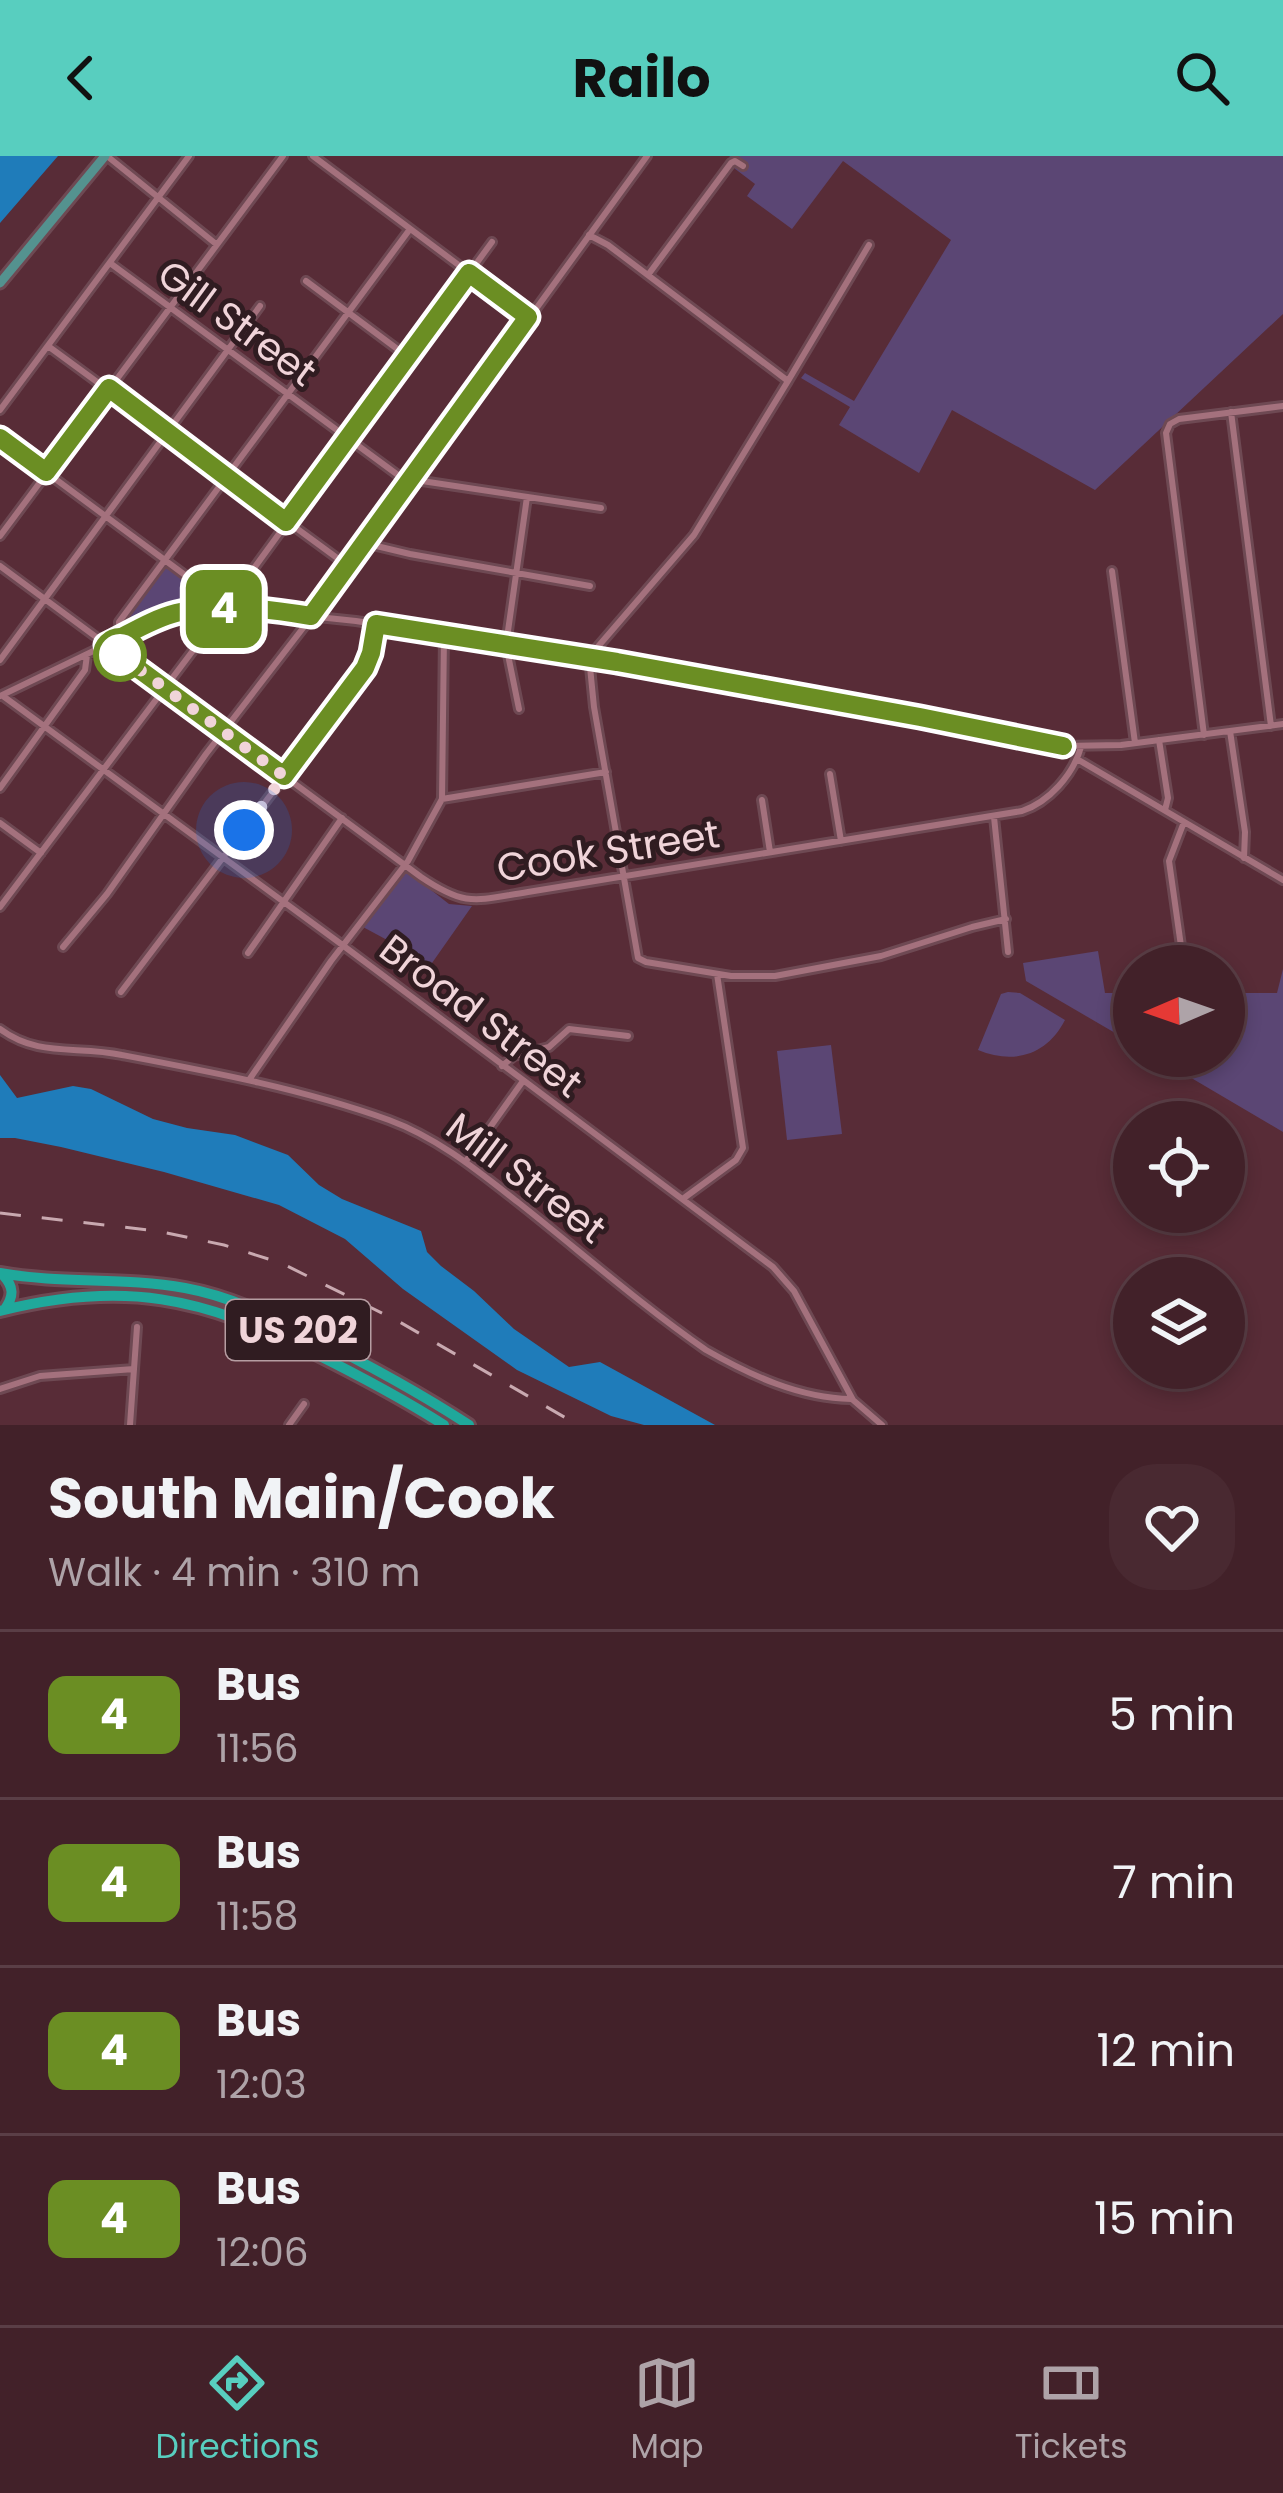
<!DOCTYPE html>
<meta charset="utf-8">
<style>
:root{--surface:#422129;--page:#492931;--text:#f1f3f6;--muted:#aea3a8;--line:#5a3e46;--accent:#58cebf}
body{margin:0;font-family:Poppins,sans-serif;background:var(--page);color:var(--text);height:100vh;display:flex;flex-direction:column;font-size:45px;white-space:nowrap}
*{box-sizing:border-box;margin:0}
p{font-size:39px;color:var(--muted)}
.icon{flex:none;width:66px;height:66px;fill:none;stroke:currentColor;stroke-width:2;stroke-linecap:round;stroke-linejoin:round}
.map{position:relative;height:1269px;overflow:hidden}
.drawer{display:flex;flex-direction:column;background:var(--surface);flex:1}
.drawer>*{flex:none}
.badge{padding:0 24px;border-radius:18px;font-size:42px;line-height:78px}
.needle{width:78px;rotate:268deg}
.controls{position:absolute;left:1113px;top:789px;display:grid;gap:24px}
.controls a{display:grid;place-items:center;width:132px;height:132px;border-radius:50%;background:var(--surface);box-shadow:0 6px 18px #0003,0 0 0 3px var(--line);font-size:60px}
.you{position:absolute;width:60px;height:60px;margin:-30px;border:9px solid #fff;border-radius:50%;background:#1a73e8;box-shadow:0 0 0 18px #1a73e833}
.map>.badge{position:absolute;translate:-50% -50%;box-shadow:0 0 0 6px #fff}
.round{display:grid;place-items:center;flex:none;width:126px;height:126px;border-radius:48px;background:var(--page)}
.overview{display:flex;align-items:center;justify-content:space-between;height:204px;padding:0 48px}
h1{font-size:57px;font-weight:700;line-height:90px}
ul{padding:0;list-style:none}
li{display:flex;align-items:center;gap:36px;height:168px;padding:0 48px;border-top:3px solid var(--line)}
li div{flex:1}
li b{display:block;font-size:45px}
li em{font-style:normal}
li .badge{min-width:132px;font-weight:700;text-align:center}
header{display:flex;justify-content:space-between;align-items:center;height:156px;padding:0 48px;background:var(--accent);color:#111;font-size:54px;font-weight:700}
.menu{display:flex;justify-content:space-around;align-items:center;height:168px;border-top:3px solid var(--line);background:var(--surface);font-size:33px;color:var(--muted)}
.menu a{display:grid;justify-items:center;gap:6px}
.menu .selected{color:var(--accent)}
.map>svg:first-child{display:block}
.green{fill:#5b4674}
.water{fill:#1f7cba}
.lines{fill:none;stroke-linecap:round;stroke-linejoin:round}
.minor-casing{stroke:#6e4953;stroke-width:12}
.major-casing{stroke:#6e4953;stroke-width:15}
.highway-casing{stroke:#6e4953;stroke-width:16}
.minor{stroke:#a4717d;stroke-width:6}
.major{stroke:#54928f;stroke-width:9}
.highway{stroke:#1fa89b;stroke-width:10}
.rail{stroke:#c9a9b0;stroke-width:3;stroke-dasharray:21 21;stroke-linecap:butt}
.line-casing{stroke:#fff;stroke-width:27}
.line{stroke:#6b8e23;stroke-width:18}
.walk{stroke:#f0d4d9;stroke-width:12;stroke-dasharray:0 21.6}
.stop-dot{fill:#fff;stroke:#6b8e23;stroke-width:6}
.labels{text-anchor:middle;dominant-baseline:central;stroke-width:10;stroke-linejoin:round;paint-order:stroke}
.shield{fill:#301c21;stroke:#b69da2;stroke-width:3}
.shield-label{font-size:36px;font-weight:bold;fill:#f0d4d9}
.street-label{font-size:39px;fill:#f0d4d9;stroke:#301c21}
</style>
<header><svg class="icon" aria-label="back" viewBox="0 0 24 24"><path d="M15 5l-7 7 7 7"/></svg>Railo<svg class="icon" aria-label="search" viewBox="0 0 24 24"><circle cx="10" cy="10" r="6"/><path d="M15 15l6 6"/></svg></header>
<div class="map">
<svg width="1283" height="1269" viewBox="0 0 1283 1269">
<rect width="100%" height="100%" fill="#582c37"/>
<path class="green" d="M729,0H1283V158L1095,334L952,254L919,317L839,269L850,251L801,222L805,217L854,245L951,84L843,5L792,73L747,40L755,28L734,12L738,7Z
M165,410L211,444L165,451L125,468Z
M408,716L449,748L472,750L432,807H415L400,819L379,804L389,785L363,771L403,717Z
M1098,795L1105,837H1134V888L1026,825L1023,807Z
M1283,813V976L1154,900H1224V837H1277Z
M1008,836L1020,837L1065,864C1047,899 1014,909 978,894L1001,838Z
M831,889L842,978L787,984L777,895Z"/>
<path class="water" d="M0,0H58L0,67Z
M0,919L17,942L73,930L91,933L153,963L187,972L235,979L288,999L319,1029L342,1043L421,1075L427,1096L441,1110L474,1135L514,1173L569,1211L600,1206L715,1269H644L611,1260L517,1214L403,1133L345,1083L279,1049L164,1016L61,991L15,982H0Z"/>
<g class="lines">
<g class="minor-casing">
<path id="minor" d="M107,0L216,88
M313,0L528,161
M589,79L608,89L788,225L694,379L589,501L594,551L638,802L646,806L731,820H775L881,800L972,771L1006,763
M110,107L402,322L601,352
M648,119L731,7L735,5L743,10
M306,125L408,201
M48,190L348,410
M788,225L869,89
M0,254L189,0
M1231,256L1271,570
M0,282L216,442L224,453
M0,380L283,0
M364,387L410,398L590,430
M0,410L421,721C467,752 476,744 528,736L1022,655C1049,646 1073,619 1081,591
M1112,415L1135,587
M120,482L119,466L410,73
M0,504L260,150
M0,540L170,458L196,453L232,452L356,465L617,506L919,561L1063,590L1121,589L1283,568
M3,540L337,785L773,1111L794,1135L853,1244L882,1269
M519,553L506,489L527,341
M1230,575L1245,676L1244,702
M1204,579L1166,277L1170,268L1179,263L1283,250
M1159,584L1168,642L1165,654
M1077,603L1283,724
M830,618L841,685
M0,632L85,514L87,499
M442,643L606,616
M762,644L770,696
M994,661L1008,796
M0,667L41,697
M0,751L219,460L492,86
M1181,790L1169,705L1184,666
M63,791L107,738L206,598L320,450L647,0
M248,797L342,662
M121,836L351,533L369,503L376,468
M0,873C39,902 77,889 122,899C212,916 303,933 389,964C438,982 478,1015 519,1047C581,1096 641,1149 706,1194C750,1219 799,1242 851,1243
M502,910L514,900L549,891L569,873L628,880
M249,924L331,805L408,705L442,643L444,479
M466,1005L523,925
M684,1042L736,1004L743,992L717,818
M0,1233L40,1220L134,1213
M130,1269L137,1171
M289,1269L304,1248"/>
</g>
<g class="major-casing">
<path id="major" d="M0,127L105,0"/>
</g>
<g class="highway-casing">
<path id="highway" d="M0,1117C62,1128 124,1121 185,1132C229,1140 268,1159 307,1178C363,1206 417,1235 469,1269
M3,1119C14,1131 14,1140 5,1153
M0,1155C124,1124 202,1141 314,1197C358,1219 402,1242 444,1269"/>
</g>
<use href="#minor" class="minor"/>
<use href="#major" class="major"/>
<use href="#highway" class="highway"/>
<path class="rail" d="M0,1057L157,1075L224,1089L281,1107L398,1165L578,1269"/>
</g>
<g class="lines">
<g class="line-casing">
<path id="line" d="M0,282L46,316L109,232L286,366L469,117L528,161L311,460C269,453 218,446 176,457C152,463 129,478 106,489L284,620L365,512L371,497L376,468L617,506L920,561L1063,590"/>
</g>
<use href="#line" class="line"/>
<path class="walk" d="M120,499L113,494L284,620L244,674"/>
</g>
<circle class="stop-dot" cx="120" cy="499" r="24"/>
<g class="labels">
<rect class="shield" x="226" y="1144" width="144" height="60" rx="9"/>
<g class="shield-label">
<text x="298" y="1174">US 202</text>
</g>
<g class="street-label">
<text transform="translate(237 167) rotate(36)">Gill Street</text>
<text transform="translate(608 695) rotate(-9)">Cook Street</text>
<text transform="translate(481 860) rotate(37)">Broad Street</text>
<text transform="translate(526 1022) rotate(37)">Mill Street</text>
</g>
</g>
</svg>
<div class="controls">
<a><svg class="needle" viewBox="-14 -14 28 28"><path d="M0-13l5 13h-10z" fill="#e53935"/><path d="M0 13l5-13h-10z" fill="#aea3a8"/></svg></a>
<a><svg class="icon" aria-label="locate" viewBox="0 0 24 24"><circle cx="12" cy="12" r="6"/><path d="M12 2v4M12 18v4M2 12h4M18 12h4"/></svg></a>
<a><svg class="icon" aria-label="layers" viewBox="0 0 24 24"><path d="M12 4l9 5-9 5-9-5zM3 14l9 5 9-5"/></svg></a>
</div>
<div class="you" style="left:244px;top:674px"></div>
<b class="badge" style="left:224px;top:453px;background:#6b8e23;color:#fff">4</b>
</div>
<section class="drawer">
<div class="overview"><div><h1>South Main/Cook</h1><p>Walk · 4 min · 310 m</p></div><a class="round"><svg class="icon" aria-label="heart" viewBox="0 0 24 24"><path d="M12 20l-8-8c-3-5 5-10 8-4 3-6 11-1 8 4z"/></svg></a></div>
<ul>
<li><span class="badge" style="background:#6b8e23;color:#fff">4</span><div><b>Bus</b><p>11:56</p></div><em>5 min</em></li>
<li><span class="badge" style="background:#6b8e23;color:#fff">4</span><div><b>Bus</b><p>11:58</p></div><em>7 min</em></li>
<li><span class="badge" style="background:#6b8e23;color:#fff">4</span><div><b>Bus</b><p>12:03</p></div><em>12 min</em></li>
<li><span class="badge" style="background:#6b8e23;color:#fff">4</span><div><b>Bus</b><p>12:06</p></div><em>15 min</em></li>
</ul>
</section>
<nav class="menu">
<a class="selected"><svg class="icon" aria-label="directions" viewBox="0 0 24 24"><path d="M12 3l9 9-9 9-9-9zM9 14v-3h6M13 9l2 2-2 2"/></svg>Directions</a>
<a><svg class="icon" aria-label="map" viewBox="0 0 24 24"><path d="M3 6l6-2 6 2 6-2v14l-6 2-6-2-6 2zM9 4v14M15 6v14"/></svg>Map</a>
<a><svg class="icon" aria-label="tickets" viewBox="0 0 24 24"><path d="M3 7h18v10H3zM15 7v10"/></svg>Tickets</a>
</nav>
